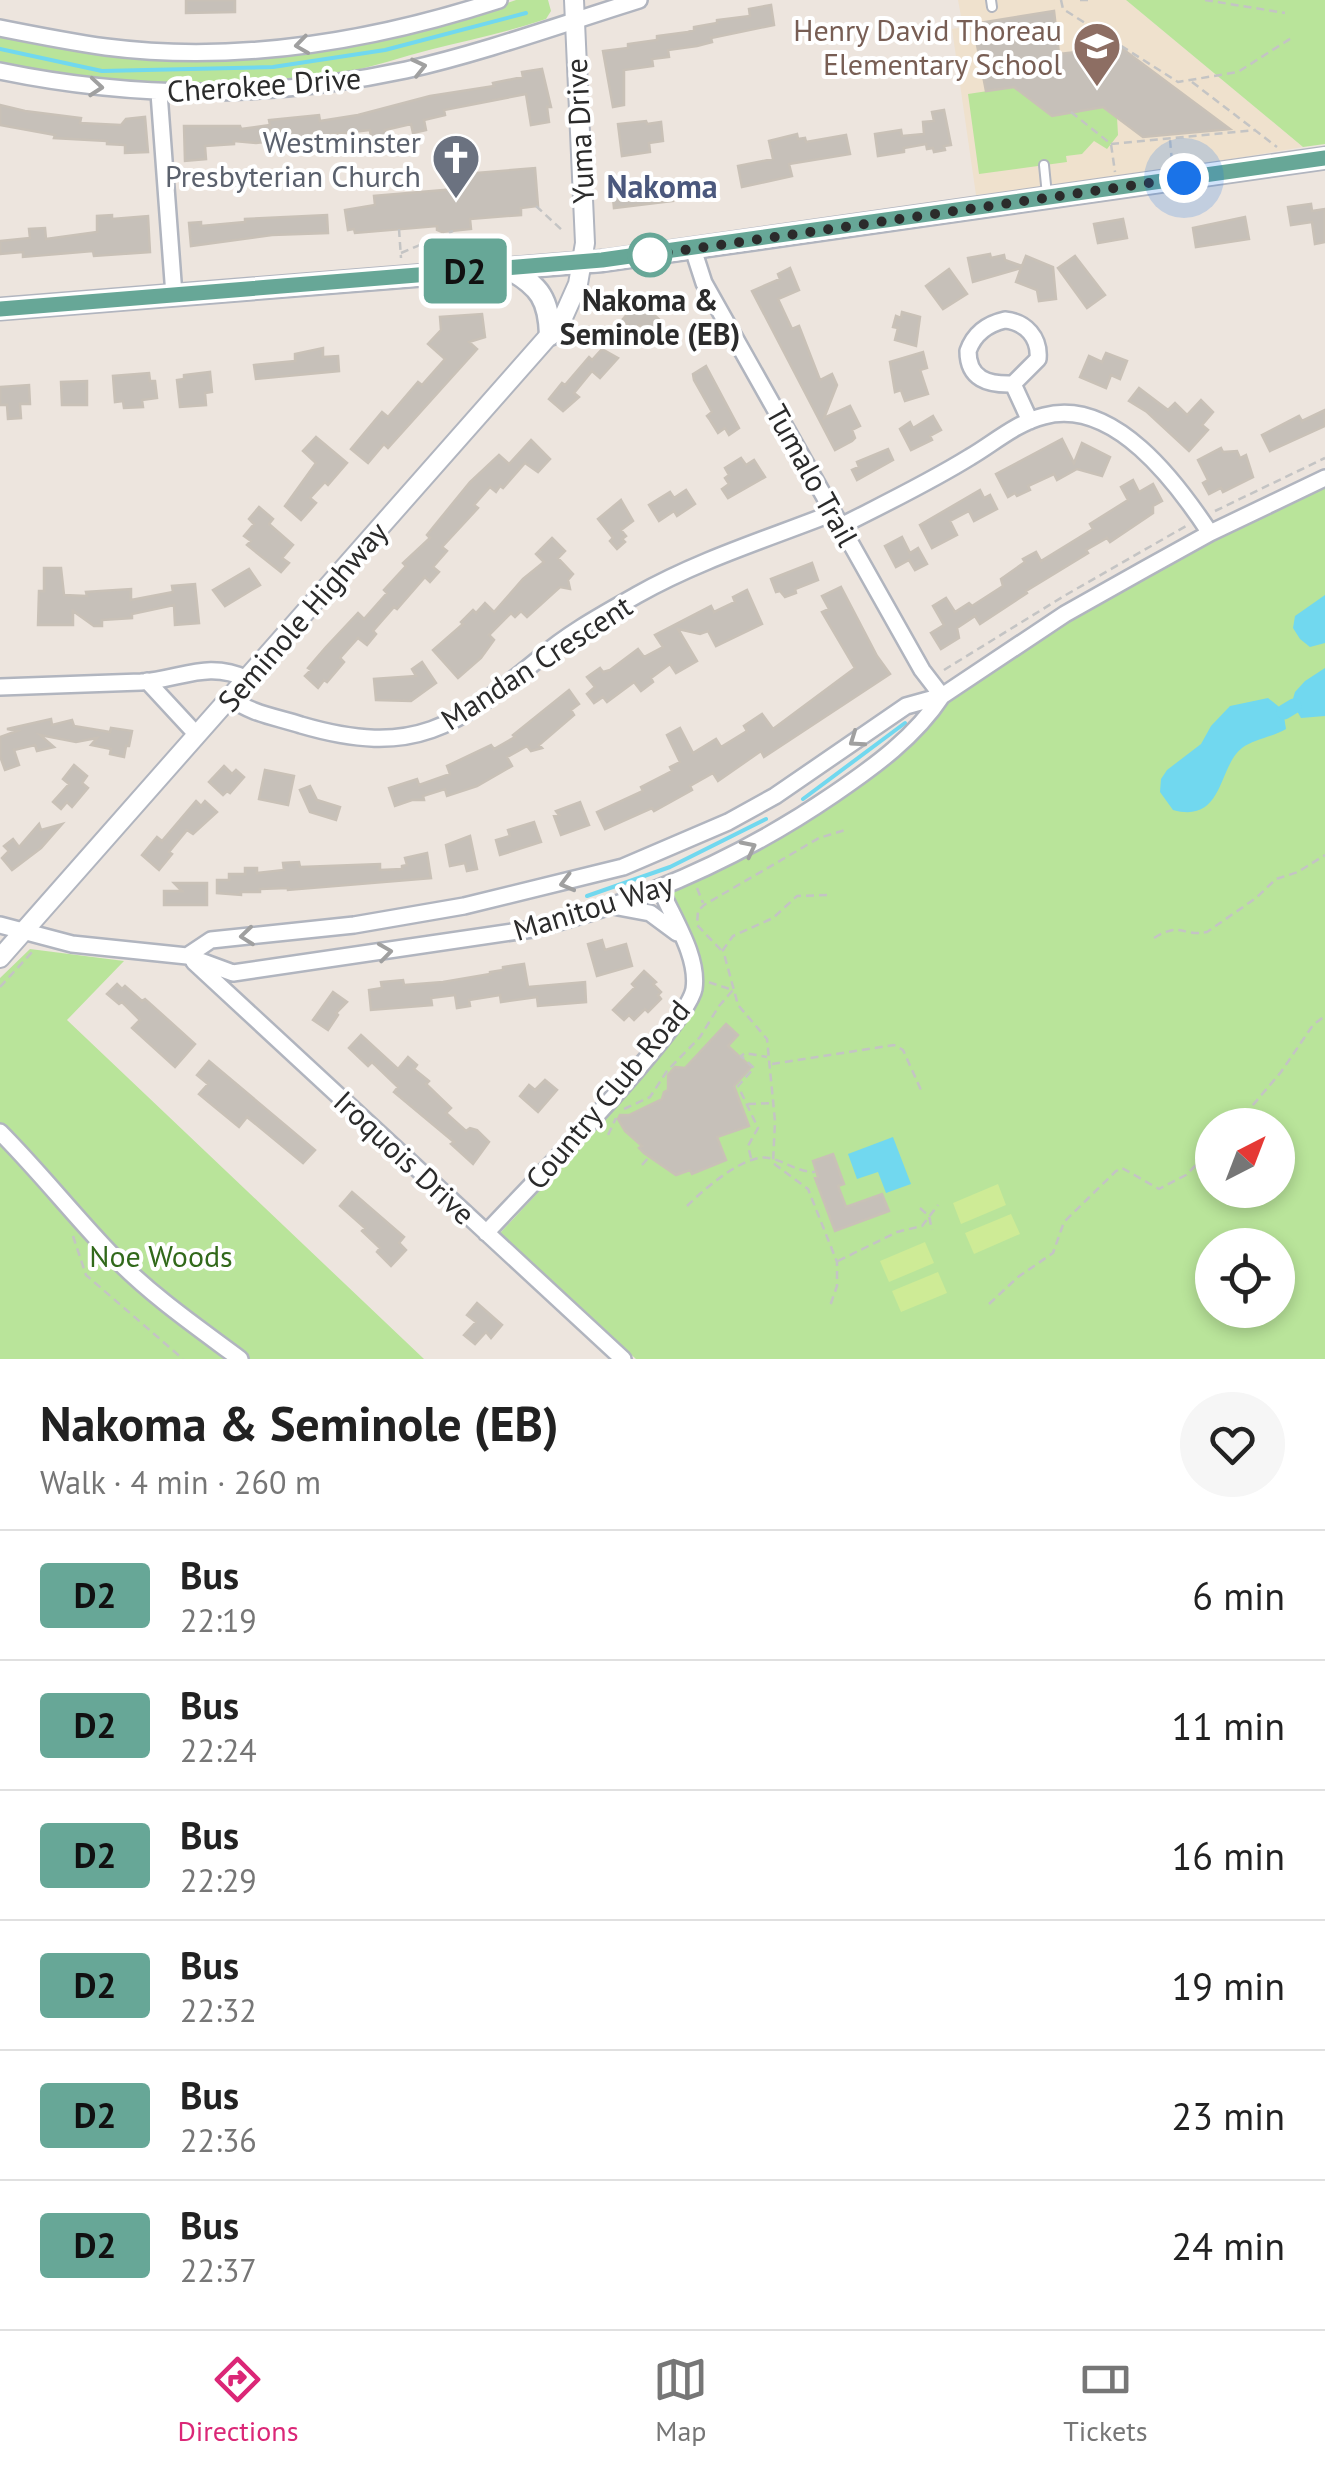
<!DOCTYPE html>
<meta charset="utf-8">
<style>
:root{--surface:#fff;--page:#f6f6f6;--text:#222;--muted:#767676;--line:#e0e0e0;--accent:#db2777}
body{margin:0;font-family:"PT Sans",sans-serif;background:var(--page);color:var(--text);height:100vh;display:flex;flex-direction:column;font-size:38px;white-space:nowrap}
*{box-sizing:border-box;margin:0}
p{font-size:32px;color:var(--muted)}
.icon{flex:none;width:55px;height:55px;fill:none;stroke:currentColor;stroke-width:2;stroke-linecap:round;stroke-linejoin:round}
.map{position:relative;height:1359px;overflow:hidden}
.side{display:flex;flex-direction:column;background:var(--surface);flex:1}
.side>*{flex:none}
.badge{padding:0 20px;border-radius:8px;font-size:35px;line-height:65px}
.needle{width:65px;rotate:42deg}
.tools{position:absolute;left:1195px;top:1108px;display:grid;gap:20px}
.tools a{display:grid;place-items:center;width:100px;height:100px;border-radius:50%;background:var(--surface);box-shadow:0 5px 15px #0003;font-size:50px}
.you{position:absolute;width:50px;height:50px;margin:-25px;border:8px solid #fff;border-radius:50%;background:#1a73e8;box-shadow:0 0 0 15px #1a73e833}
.map>.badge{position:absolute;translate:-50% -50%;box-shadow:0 0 0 5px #fff}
.round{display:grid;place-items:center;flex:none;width:105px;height:105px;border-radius:52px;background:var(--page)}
.headline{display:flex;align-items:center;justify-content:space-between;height:170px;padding:0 40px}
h1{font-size:48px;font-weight:700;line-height:75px}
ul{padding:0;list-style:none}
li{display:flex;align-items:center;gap:30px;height:130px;padding:0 40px;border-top:2px solid var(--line)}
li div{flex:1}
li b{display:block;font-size:38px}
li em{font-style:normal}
li .badge{min-width:110px;font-weight:700;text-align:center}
.dock{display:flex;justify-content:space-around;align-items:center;height:140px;border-top:2px solid var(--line);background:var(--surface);font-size:28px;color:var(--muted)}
.dock a{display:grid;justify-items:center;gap:5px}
.dock .current{color:var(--accent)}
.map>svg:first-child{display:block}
.education{fill:#efe1cd}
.green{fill:#b9e49a;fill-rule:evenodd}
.pitch{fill:#ceeb96}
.water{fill:#71d8ef}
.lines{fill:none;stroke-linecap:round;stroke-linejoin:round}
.stream{stroke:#71d8ef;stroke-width:4}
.canal{stroke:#71d8ef;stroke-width:15}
.building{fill:#c6c0b9;stroke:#c9c1b7;stroke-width:2.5}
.service-casing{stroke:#b1b5bf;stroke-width:12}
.minor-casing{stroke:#b1b5bf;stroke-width:20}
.tertiary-casing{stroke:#b1b5bf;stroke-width:22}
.secondary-casing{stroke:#b1b5bf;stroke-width:25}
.path{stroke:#c4c4c4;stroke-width:2.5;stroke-dasharray:8 5;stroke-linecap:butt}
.service{stroke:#fff;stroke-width:8}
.minor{stroke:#fff;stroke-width:15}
.tertiary{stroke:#fff;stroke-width:18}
.secondary{stroke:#fff;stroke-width:20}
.oneway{stroke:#a0a0a0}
.line-casing{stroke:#fff;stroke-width:22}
.line{stroke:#67a797;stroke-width:15}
.walk{stroke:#2b2b2b;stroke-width:10;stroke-dasharray:0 18}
.stop-dot{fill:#fff;stroke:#67a797;stroke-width:5}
.labels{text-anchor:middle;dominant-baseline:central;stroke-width:8;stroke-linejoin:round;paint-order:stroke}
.education-label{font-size:30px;fill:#785e54;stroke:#fff;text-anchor:end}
.street-label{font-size:30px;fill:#2b2b2b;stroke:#fff}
.worship-label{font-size:30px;fill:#5b616d;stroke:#fff;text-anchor:end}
.stop-label{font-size:30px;font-weight:bold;fill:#2b2b2b;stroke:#fff}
.park-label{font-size:30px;fill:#31691a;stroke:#fff}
.neighbourhood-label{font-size:32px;font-weight:bold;fill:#4b587d;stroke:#fff}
</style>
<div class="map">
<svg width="1325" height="1359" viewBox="0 0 1325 1359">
<rect width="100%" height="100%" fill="#ede5de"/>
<path class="education" d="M958,0H1126L1303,147L1106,180L976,195L952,29L963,27Z"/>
<path class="green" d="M516,0H548L551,11L546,19C508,32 468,40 429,50C402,57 375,66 348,72C233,95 113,86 0,62V32L196,57L492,8Z
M1126,0H1325V144L1303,147Z
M1014,87L1052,116L1103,107L1117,117L1118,135L1107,149L1094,141L1082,154L1066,156L1067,162L979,174L968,94Z
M1325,478V1359H636L500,1233L557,1172L565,1147L663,1037L695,974L660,888L862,775L942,696L1008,651ZM1212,1125H1278V1190H1212ZM1212,1245H1278V1310H1212Z
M30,949L124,961L67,1020L424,1359H0V978Z"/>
<path class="pitch" d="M998,1184L1006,1205L961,1224L953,1203Z
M1011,1214L1020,1234L974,1254L965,1233Z
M925,1242L934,1263L889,1282L880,1261Z
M938,1272L947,1293L901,1312L892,1291Z"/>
<path class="water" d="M1325,595V643L1310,647L1300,639L1293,628L1295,616Z
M1325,668V716L1301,718L1292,702L1295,692L1305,681Z
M1268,698L1283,710L1286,729C1273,737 1254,739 1242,748C1218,766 1224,824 1173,810L1160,792L1161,779L1167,770L1201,744L1211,726L1230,706Z
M893,1137L911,1184L886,1193L878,1172L857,1179L848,1154Z"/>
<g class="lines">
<path class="stream" d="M0,49L102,71L273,67L385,50L526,13
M803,799L905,723
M587,896L670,867L766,819"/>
<path class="canal" d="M1284,712L1294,706"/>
</g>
<path class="building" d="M186,0H235V12L186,13Z
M771,5L774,25L711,38L712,42L697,46L668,50L669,57L652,59L653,66L624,70V105L613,107L603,51L628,48V44L657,40V36L688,32L694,30V27L717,23V20L750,16L749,9Z
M1054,11L1059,54L1120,47L1230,129L1143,137L1103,107L1052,116L1014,87L986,91L973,24Z
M542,69L551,107H547L549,122L531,125L526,94L444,110L445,115L424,120L426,130L413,133L411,124L385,130L386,135L371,138L370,130L256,143L234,141V144L205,146L206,159L185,161L184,126H240L241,129L270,125L269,120L319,115L320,121L358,115L430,96L494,86L493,83L523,77L522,72Z
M0,105L25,111L81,118L80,123L121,125L126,119L145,117L148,152L125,153V145L107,144V141L54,138L55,135L0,125Z
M944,110L951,145L944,146L945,150L934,152L933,148L927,149L926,144L904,148V152L878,156L875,134L901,130L902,136L924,134L923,122L934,121L932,112Z
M646,121L647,124L661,122L663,141L649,143L650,152L622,156L618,124Z
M797,134L798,139L805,138L806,142L846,135L850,154L789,164L792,176L742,187L738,166L773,159L769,141Z
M535,168L538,206L521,208V215L470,219L471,229L442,232L437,230V226L355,233L354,229L348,230L345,210L375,205L374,196L467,188L465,174Z
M641,184V192L672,190L673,201L614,208L612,188Z
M1311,204L1312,211L1325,209V242L1315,244L1312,222L1291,225L1288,207Z
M112,215V219L148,216L150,252L94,256L93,251L23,257V252L0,254V241L30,238L29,229L45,228L46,239L97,232V216Z
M327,215L328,233L272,235L191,246L189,223L201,222V226L245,222V219Z
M1245,217L1249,239L1196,247L1193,228Z
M1123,219L1127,238L1098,243L1094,224Z
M990,254L991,258L1004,255L1005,260L1022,266L1026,256L1053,267L1056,299L1039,301L1037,290L1016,282L1021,268L973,282L968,258Z
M1075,256L1105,295L1087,308L1058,268Z
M790,268L799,290L778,299L792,329L799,326L820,380L832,374L837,385L824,418L850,406L860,426L852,430L855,438L852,441L835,450L752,291L780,279L778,274Z
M949,269L967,294L943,309L926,286Z
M639,301L662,322L650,335L639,325L634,330L622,320Z
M902,312L920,317L916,346L895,340L898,328L893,327L896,316L901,318Z
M482,314L485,337L469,342L477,349L388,448L384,444L368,463L351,449L382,412L388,417L418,382L422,385L445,359L428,344L441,330L440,317Z
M323,348V357L338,356L339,371L256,379L254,365L295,361V354Z
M602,349L618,358L600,378L592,371L574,393L579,397L563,411L549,399L562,383L565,385L589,357L592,360Z
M923,352L927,368L920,370L928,394L905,401L901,390L895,392L890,362Z
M1106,353L1127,361L1120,379L1111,375L1106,388L1080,377L1089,356L1102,362Z
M706,366L739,428L729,435L725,428L718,433L710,420L707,416L712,412L694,380L693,374Z
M210,372L212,392L205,393L206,405L180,407L177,380L184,379V375Z
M149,373L150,381H155L157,398L142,400L143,407L124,408L123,401L115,402L113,376Z
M87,381V405H62L61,382Z
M29,385L30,404H20L21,418L8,419L7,405H0V387Z
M1139,388L1168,410L1175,403L1187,415L1201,400L1213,412L1202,425L1208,430L1189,451L1147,412L1129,401Z
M1325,410V426L1270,451L1262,435L1299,416L1302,421Z
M933,416L941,430L930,436L932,440L911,450L900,429L910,422L913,428Z
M316,437L347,463L328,485L325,482L310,498L316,503L301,520L285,506L316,463L303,451Z
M1062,439L1074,463L1082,443L1110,457L1102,476L1077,469L1057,480L1054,474L1028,486L1030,490L1017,496L1015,493L1008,497L996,474Z
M531,440L550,459L538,472L525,463L503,488L500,486L496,492L490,487L474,505L478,508L442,547L447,551L433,567L439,572L430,582L425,577L397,609L394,607L373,631L376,634L367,645L358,638L340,658L344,662L327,682L324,680L318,688L305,676L311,670L308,668L326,647L358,613L364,619L387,593L384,590L406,566L403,563L430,538L427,535L470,482L499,455L509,464Z
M1221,448L1223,452L1237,451L1240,458L1246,455L1253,477L1223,492L1221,488L1209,494L1203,483L1208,480L1198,460Z
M888,449L893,460L857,480L852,470L859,467L857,462Z
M741,458L746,465L754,460L765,477L728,498L722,489L729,484L725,478L729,475L725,468Z
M1133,480L1139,492L1153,484L1162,501L1153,506V513L1110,542L1107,538L1086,550L1088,553L1026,591L1027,593L980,624L975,616L957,628L959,638L941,649L931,633L944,625L933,606L946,598L955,612L969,603L972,606L1003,586L1001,579L1025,562L1023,559L1036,552L1041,561L1093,529L1090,524L1128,500L1121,487Z
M686,490L695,504L677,516L674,511L659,521L649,505L670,492L674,498Z
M980,490L984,498L990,495L997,509L974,521L969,511L950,521L957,535L932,548L920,525Z
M621,500L633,521L621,530L626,536L622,539L625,542L617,549L610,541L613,538L598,519Z
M259,507L273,519L269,524L293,545L282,558L289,563L281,572L247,545L251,541L244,536L254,524L249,519Z
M902,537L910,553L918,548L927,564L915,570L909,560L896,567L885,546Z
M552,538L565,551L558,558L573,574L568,580L570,589L560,587L527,617L521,611L515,617L511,613L489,635L494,640L481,658L458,678L433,650L463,624L461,622L473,610L476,613L485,603L494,612L523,579L544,562L536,554Z
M812,563L818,580L795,589L796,593L785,597L780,591L776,592L771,579Z
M44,568H61L64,595L87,596L86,592L131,589V600L173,592L172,586L195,584L199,623L175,625L174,605L132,614V618L102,620V626H94L73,611V625H38L39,591H44Z
M249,569L260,585L225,606L213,590Z
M841,587L877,656L890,674L764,757L761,751L718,781L713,773L690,786L692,790L654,811L652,808L605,829L597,812L643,791L641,787L672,771L670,767L680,762L667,735L680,728L693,753L716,739L721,747L747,731L744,726L762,714L773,729L855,668L822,612L829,609L822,596Z
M747,590L762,624L716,646L708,631L700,634L678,629L697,661L676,673L670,664L651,678L653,682L641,691L634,682L607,702L603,697L594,703L587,694L595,687L587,677L600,668L603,672L610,670L638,649L644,657L663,647L655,635L711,606L714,612L735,602L733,597Z
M422,662L436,683L411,701L376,700L374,679L416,676L412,669Z
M569,690L579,704L571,710L574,715L539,745L542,748L531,751L527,746L507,757L512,766L477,786L447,796L445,789L423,796L424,800H412L395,806L389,788L417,779L419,785L450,774L447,766L491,745L494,749L515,737L513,735Z
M51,719L52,725L72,720L74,726L110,732L111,728L132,731L129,746H126L124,757L110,754L111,749L91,745L97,738L76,742L40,735L54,747L37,751L35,745L14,750L19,765L5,770L0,756V737L17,731L7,729Z
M74,765L87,776L82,783L88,788L72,807L67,802L61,809L53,802L69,784L63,779Z
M224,766L232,774L236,770L244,777L230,793L227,791L223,795L209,782Z
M265,770L294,776L288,805L259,799Z
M310,786L317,800L340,807L336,820L310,812L300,790Z
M196,801L201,806L205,801L217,812L193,834L187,830L169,852L172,854L159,870L142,855L157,837L162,841Z
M580,802L589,825L561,835L554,816L559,815L556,811Z
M534,822L541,842L500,855L496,840L510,836L508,830Z
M39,824L41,830L62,824L41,848L12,870L2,858L9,851L4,846L13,839L19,847Z
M470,836L477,869L467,871L465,863L450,866L446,845Z
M427,853L431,878L288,890V888L260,889V892H241V895L217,893V880H229V874H245V868H257V873L284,870L283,863L299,862L300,867L380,864V870L402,869V866L407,865L405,858Z
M174,883H207V905H164V891H182Z
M602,940L605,950L626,944L632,966L597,976L588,944Z
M524,964L528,987L585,982L586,1002L538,1006L537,997L501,1002L500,995L469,1000L470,1006L457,1008L455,995L431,998L432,1005L371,1010L369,990L382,988L381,982L403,980L404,985L443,982L490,974V972L503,970V967Z
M644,971L656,982L653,984L661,992L658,995L661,999L648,1012L645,1009L634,1020L629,1015L624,1020L613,1010L635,987L632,984Z
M117,984L122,989L125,986L142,1001L145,999L195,1044L175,1067L132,1028L140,1020L122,1002L119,1004L107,994Z
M333,992L347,1002L336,1013L338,1015L328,1030L313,1020Z
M726,1024L738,1035L728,1046L751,1067L734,1086L749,1126L717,1137L726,1160L692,1174L690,1170L676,1175L644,1153L639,1148L642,1146L625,1131L618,1119L620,1115H629L662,1099L664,1092L668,1090V1075L675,1067L685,1068Z
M361,1035L398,1069L408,1057L417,1065L414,1069L429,1081L426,1084L451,1108L446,1113L466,1131L470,1128L477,1130L489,1142L473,1164L451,1144L454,1142L394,1092L398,1087L372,1062L368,1066L349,1048Z
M209,1061L315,1150L303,1163L247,1117L239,1127L199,1094L208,1084L197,1075Z
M545,1080L557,1090L538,1112L520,1096L529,1085L535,1090Z
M833,1154L844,1184L838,1186L846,1207L882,1194L889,1211L835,1231L815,1178L818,1177L813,1161Z
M352,1192L404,1237L399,1243L406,1250L391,1266L377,1252L380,1248L362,1231L365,1228L340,1206Z
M477,1303L502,1325L491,1338L486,1332L475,1344L464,1335L476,1322L467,1315Z"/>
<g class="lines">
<g class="service-casing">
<path id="service" d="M991,0L992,7
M1044,165L1047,195"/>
</g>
<g class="minor-casing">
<path id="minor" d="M0,28C35,35 71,42 106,47C239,64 373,41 499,0
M0,71C135,99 271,99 406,70C485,52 562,24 639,0
M159,93L174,295
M693,249L704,283L922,670L942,696
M1005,320C1026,322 1040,338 1038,359L1013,384C988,385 968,379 968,351C974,334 987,324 1005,320Z
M1013,384L1030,421
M841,526C884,504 928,483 970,457C994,443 1016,423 1044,416C1114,397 1177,483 1210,533
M147,681L197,735
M0,687C47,685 94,684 141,682C182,679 207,660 248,679
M231,698C251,714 277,717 301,725C414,758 456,727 541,657C570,632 604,614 637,595C699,560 767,539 833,513
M618,907L650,913L677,933
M0,925L72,944L187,956L233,973L532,929C641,902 742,857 834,794C875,766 915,737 942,696
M187,956L211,940L354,925L464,906L623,867L728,822L775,796L906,706L942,696L1065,614L1145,569L1210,533L1325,478
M194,962L623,1359
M0,1132C40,1172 75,1217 114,1257C152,1296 197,1327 240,1359
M486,1233C523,1193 687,1027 694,989C699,956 672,917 660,888"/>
</g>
<g class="tertiary-casing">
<path id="tertiary" d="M0,958L561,322L578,284L585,243L574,0"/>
</g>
<g class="secondary-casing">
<path id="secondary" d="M509,269C540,286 549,300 550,335
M0,309L603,261L1325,158"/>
</g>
<path class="path" d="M1061,0L1063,9L1178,82L1238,72L1293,37
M1080,0H1090
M1205,0L1285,13
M1192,82L1277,147
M1071,112L1111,144L1115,172
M1170,140L1172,162
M1111,144L1256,130
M536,206L563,231
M399,229L401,258
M454,235L456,253
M401,253L453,231
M1215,511L1325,458
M944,670L1064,596L1186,526
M697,888L703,903
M827,895L797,896L773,918L733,936L723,950L738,1005L767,1039L775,1121L773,1163L808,1189L837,1262V1286L830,1306
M1154,938C1181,921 1183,937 1207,932L1256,898L1276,879L1298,872L1325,855
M721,950L697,925L698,911L704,905L819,838L845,830
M0,987L33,951
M772,1064L894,1045L903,1050L921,1090
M748,1104L773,1103
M624,1109L650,1097L667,1071L700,1037L719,1006L733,990L708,982
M1236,1125L1281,1072L1313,1025L1325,1016
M608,1135L616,1118
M751,1158L748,1146L758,1128L738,1086L754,1068L741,1056L745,1053L767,1057
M642,1165L649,1157
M687,1206C703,1190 745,1153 769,1158C785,1161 797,1172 815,1172
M920,1208L929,1216L932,1230
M73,1236L86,1275L183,1359
M838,1261L897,1232L922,1226L938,1205
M989,1304L1018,1277L1053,1253L1064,1222L1116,1171L1122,1168L1159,1189L1186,1175L1212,1149"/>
<use href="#service" class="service"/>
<use href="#minor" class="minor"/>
<use href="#tertiary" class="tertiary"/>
<use href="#secondary" class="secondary"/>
</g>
<defs><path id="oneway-chevron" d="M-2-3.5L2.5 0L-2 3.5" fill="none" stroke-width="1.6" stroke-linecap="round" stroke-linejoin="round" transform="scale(2.5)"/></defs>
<g class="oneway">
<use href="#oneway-chevron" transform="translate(302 45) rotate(172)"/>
<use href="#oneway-chevron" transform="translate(419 67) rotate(-13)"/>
<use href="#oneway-chevron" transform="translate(96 87) rotate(5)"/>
<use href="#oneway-chevron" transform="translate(856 740) rotate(145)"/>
<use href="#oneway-chevron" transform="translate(749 848) rotate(-27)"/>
<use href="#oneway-chevron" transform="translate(567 883) rotate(165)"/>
<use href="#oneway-chevron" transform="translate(247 936) rotate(174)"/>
<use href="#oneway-chevron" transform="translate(385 952) rotate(-8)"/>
</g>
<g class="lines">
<g class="line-casing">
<path id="line" d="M0,309L602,260L1325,158"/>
</g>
<use href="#line" class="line"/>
<path class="walk" d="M650,255L1184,178"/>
</g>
<defs>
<g id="school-pin" transform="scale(2.5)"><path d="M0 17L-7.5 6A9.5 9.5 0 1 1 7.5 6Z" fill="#8d6e63" stroke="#fff"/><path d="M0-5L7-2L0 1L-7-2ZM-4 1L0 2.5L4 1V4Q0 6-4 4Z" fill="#fff"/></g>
<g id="church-pin" transform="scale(2.5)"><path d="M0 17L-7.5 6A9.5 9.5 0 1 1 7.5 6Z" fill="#6b7280" stroke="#fff"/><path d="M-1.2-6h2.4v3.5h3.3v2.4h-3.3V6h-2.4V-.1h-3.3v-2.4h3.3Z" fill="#fff"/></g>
</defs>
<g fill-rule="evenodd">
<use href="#school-pin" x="1097" y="46"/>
<use href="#church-pin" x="456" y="158"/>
</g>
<circle class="stop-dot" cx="650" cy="255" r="20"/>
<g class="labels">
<g class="education-label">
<text x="1062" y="29">Henry David Thoreau<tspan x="1062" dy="34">Elementary School</tspan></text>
</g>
<g class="street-label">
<text transform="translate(264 84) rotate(-4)">Cherokee Drive</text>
<text transform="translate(579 131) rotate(-93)">Yuma Drive</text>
<text transform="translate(813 475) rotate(61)">Tumalo Trail</text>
<text transform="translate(302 616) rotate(-49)">Seminole Highway</text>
<text transform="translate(536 662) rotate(-33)">Mandan Crescent</text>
<text transform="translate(593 906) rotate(-17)">Manitou Way</text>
<text transform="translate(607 1094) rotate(-50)">Country Club Road</text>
<text transform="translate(405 1157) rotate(43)">Iroquois Drive</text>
</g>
<g class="worship-label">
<text x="421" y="141">Westminster<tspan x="421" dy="34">Presbyterian Church</tspan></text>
</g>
<g class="stop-label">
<text x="650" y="299">Nakoma &amp;<tspan x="650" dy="34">Seminole (EB)</tspan></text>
</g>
<g class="park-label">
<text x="161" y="1255">Noe Woods</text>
</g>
<g class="neighbourhood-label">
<text x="662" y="186">Nakoma</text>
</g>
</g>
</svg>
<div class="tools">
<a><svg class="needle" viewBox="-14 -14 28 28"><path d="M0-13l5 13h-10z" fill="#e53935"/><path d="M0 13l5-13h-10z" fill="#767676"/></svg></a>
<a><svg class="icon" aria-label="locate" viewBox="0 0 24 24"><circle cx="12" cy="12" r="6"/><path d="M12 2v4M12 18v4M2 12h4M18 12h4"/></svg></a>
</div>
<div class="you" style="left:1184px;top:178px"></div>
<b class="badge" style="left:465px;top:271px;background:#67a797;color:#111">D2</b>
</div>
<section class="side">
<div class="headline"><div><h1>Nakoma &amp; Seminole (EB)</h1><p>Walk · 4 min · 260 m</p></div><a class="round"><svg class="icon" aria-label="heart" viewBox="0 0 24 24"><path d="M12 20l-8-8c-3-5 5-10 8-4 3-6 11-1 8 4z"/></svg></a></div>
<ul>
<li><span class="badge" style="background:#67a797;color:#111">D2</span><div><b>Bus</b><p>22:19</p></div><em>6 min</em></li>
<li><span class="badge" style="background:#67a797;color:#111">D2</span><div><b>Bus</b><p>22:24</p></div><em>11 min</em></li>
<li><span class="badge" style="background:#67a797;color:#111">D2</span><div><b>Bus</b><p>22:29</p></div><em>16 min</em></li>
<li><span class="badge" style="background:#67a797;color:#111">D2</span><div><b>Bus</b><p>22:32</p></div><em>19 min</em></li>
<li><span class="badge" style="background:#67a797;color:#111">D2</span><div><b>Bus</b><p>22:36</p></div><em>23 min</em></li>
<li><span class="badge" style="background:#67a797;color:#111">D2</span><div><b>Bus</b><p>22:37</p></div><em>24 min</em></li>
</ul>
</section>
<nav class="dock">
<a class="current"><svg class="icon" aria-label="directions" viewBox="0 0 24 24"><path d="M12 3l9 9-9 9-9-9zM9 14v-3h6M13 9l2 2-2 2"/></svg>Directions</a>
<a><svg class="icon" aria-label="map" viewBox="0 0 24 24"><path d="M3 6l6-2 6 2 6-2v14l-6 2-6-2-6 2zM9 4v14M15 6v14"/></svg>Map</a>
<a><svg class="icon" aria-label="tickets" viewBox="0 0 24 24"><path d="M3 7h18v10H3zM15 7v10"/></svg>Tickets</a>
</nav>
